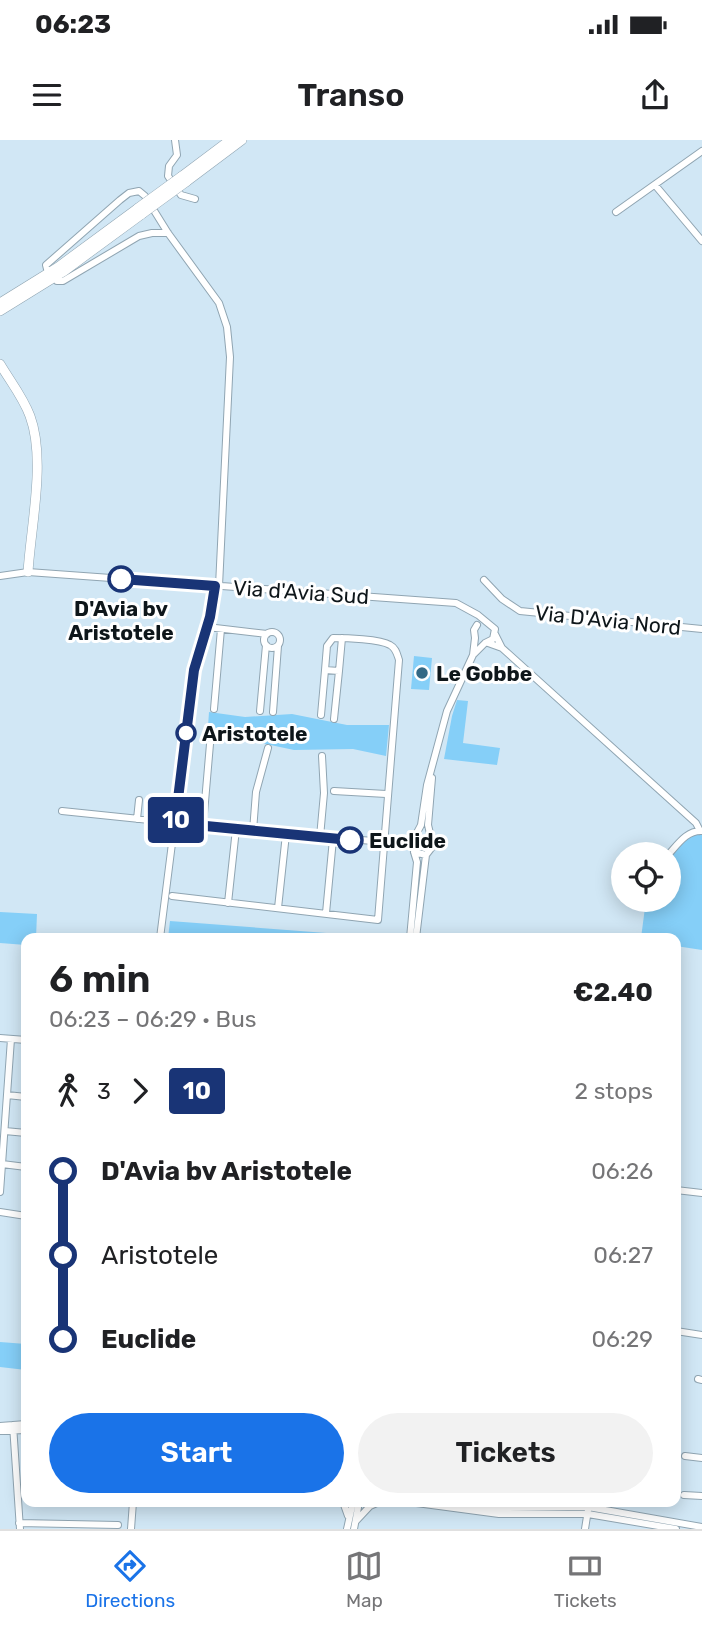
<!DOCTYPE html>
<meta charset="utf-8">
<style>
:root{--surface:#fff;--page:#f2f2f2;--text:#202124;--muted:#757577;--line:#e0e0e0;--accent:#1a73e8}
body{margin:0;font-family:Rubik,sans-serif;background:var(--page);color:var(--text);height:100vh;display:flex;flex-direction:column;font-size:26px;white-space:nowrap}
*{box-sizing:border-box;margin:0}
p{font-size:23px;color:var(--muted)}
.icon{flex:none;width:38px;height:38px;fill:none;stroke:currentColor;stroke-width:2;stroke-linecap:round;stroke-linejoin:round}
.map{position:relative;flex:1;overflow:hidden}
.details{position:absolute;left:21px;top:793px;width:660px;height:574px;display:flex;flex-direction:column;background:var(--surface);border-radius:14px;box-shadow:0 4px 18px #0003}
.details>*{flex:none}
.badge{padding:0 14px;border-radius:5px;font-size:24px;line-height:46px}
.tools{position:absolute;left:611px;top:702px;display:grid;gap:14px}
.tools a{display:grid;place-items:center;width:70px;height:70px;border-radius:50%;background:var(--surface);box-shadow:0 4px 18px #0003;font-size:35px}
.map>.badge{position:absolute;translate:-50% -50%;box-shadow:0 0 0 4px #fff}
.legs{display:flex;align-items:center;gap:10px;height:77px;padding:0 28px;font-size:23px}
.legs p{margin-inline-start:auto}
.head{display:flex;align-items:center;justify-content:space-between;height:119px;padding:0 28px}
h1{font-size:38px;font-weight:600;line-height:52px}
.cta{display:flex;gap:14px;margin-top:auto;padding:14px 28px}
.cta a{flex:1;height:80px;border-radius:42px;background:var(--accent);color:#fff;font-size:28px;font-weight:600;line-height:80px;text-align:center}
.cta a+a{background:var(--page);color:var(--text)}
ul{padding:0 28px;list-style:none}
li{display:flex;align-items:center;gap:24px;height:84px;font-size:26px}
li i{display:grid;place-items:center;width:10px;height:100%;margin:0 9px;background:currentColor}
li i::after{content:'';width:18px;height:18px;margin:-9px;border:5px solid;border-radius:50%;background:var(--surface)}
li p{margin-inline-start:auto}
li:first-child i{background:linear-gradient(#0000 50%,currentColor 0)}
li:last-child i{background:linear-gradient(currentColor 50%,#0000 0)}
.status{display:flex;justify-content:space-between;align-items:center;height:49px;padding:0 35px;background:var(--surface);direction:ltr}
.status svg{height:19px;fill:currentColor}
header{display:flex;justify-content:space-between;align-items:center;height:91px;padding:0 28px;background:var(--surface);font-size:32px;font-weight:600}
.tabs{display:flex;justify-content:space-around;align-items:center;height:98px;border-top:2px solid var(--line);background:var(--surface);font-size:19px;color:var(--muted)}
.tabs a{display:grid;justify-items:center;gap:4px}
.tabs .on{color:var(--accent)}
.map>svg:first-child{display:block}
.green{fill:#85cff8}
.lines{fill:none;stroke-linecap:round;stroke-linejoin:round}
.minor-casing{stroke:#90a5b2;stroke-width:8}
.highway-casing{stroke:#90a5b2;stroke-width:10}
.minor{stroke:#fff;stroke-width:6}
.highway{stroke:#fff;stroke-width:9}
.highway-bridge-casing{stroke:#90a5b2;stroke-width:10;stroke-linecap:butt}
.highway-bridge{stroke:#fff;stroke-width:9}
.line-1-casing{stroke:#fff;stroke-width:16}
.line-1{stroke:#193476;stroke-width:10}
.stop-1-dot{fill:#fff;stroke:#193476;stroke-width:3.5}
.poi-dot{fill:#346985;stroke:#fff;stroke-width:2.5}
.labels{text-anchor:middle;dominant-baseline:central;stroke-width:6;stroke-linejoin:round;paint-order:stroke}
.street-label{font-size:21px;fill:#0e161a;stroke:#fff}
.stop-label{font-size:21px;font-weight:bold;fill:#0e161a;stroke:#fff;text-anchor:start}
.poi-label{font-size:21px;font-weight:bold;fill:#0e161a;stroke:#fff;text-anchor:start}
</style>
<div class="status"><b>06:23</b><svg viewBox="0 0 49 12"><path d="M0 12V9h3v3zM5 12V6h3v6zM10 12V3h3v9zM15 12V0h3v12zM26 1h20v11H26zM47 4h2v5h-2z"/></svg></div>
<header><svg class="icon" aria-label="menu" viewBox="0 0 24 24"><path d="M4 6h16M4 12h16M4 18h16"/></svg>Transo<svg class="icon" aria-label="share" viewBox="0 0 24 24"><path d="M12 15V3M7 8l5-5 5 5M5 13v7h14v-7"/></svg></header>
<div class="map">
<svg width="702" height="1389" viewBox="0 0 702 1389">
<rect width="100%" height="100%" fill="#d1e7f5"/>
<path class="green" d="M414,516L432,518L429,550L411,549Z
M457,560L468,561L463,603L500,608L497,625L444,619L452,576Z
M209,572L245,577L292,574L347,585H389L386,616L353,609L294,610L247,600L207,601Z
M696,693L702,695V810L676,806V798H641L646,760H668L669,719L687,698Z
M0,772L37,774L36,798H26V805L0,803Z
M170,781L392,798H168Z
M0,1202L26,1204V1230L0,1227Z"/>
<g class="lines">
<g class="minor-casing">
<path id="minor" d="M175,0L177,15L169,26L168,36L181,55L195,59
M655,45L702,101
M616,72L702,11
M47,129L46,125L120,60L129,53L139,51L145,56L168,93L219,163L227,187L230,217L219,446
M57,141H63L139,96L152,93H168
M0,436L28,432L456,463L478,475L495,489L493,499L485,503L473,515
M484,440L502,459L520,471L702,489
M207,487L267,494
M264 500a8 8 0 1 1 16 0a8 8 0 1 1-16 0Z
M488,503L502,508L495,494
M502,508L696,683L700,691
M214,569L221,489
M260,571L266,505
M273,572L278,506
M321,575L325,530
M334,579L339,531
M334,651L386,654
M62,671L286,694L411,704
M137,679L139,660
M203,685L210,604
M253,691L256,652L268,608
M320,697L324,653L322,616
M411,704L421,685L427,645L447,571L473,515L475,498L474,490L477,485
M414,712L426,715L433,706L428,685L432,638
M668,715C678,704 687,690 702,691
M172,756L378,780L399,520C397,514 396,508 390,505C380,499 346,498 333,498L327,506L325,530L339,531L342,498
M228,763L236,689
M278,768L286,694
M326,773L333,699
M160,798L194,530L210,477L215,446
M410,798L417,722L414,712
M416,798L426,715
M0,898L26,900
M7,955L26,957
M5,991L26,993
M2,1024L26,1027
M676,1050L702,1053
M0,1052L11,899
M0,1072L26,1076
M676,1191L702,1195
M698,1239L702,1240
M13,1285L20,1389
M0,1286L26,1284
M0,1291L26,1290
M685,1316L702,1318
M684,1355L702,1356
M343,1362L348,1376
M409,1362L499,1374H588L676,1389
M450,1362L500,1368L588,1367L702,1387
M356,1381L370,1366L379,1362
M19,1383L118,1385
M131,1389L133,1362
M347,1389L353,1362
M354,1389L359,1362
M585,1389L588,1370"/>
</g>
<g class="highway-casing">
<path id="highway" d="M182,36L230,0
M186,42L242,0
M0,163L58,127L138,68
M0,171L63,132L142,74
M0,224C10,241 23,257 30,276C46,319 31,385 28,432"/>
</g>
<use href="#minor" class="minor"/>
<use href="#highway" class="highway"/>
<g class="highway-bridge-casing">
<path id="highway-bridge" d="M138,68L182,36
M142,74L186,42"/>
</g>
<use href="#highway-bridge" class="highway-bridge"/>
</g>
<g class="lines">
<g class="line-1-casing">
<path id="line-1" d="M121,439L215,446L210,477L194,530L175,683L350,700"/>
</g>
<use href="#line-1" class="line-1"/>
</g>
<g class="stop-1-dot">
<circle cx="121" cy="439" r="12"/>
<circle cx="186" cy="593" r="9"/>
<circle cx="350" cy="700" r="12"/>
</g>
<circle class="poi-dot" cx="422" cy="533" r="7"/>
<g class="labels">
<g class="street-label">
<text transform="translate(301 452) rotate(4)">Via d'Avia Sud</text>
<text transform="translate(608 480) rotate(6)">Via D'Avia Nord</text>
</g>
<g class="stop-label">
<text x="121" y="468" text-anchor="middle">D'Avia bv<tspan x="121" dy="24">Aristotele</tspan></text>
<text x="202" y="593">Aristotele</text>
<text x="369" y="700">Euclide</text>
</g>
<g class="poi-label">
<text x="436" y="533">Le Gobbe</text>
</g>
</g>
</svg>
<div class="tools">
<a><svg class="icon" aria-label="locate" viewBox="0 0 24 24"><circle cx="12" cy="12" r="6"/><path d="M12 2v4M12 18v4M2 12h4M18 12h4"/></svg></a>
</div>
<b class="badge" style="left:176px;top:680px;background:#193476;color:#fff">10</b>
<section class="details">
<div class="head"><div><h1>6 min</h1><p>06:23 – 06:29 · Bus</p></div><b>€2.40</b></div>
<div class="legs"><svg class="icon" aria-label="walk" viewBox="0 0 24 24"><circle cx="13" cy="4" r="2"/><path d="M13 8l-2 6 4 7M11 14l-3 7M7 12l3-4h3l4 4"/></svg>3<svg class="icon" aria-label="forward" viewBox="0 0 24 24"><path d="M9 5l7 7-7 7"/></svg><b class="badge" style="background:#193476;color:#fff">10</b><p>2 stops</p></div>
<ul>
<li><i style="color:#193476"></i><b>D'Avia bv Aristotele</b><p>06:26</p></li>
<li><i style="color:#193476"></i><span>Aristotele</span><p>06:27</p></li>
<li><i style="color:#193476"></i><b>Euclide</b><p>06:29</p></li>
</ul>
<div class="cta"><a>Start</a><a>Tickets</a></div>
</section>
</div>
<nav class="tabs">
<a class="on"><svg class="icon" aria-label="directions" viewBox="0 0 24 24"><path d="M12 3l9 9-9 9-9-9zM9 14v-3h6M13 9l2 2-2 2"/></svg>Directions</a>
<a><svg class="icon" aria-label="map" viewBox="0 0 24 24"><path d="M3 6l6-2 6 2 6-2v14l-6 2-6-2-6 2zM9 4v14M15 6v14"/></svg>Map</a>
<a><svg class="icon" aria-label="tickets" viewBox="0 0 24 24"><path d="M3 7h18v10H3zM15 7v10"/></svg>Tickets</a>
</nav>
